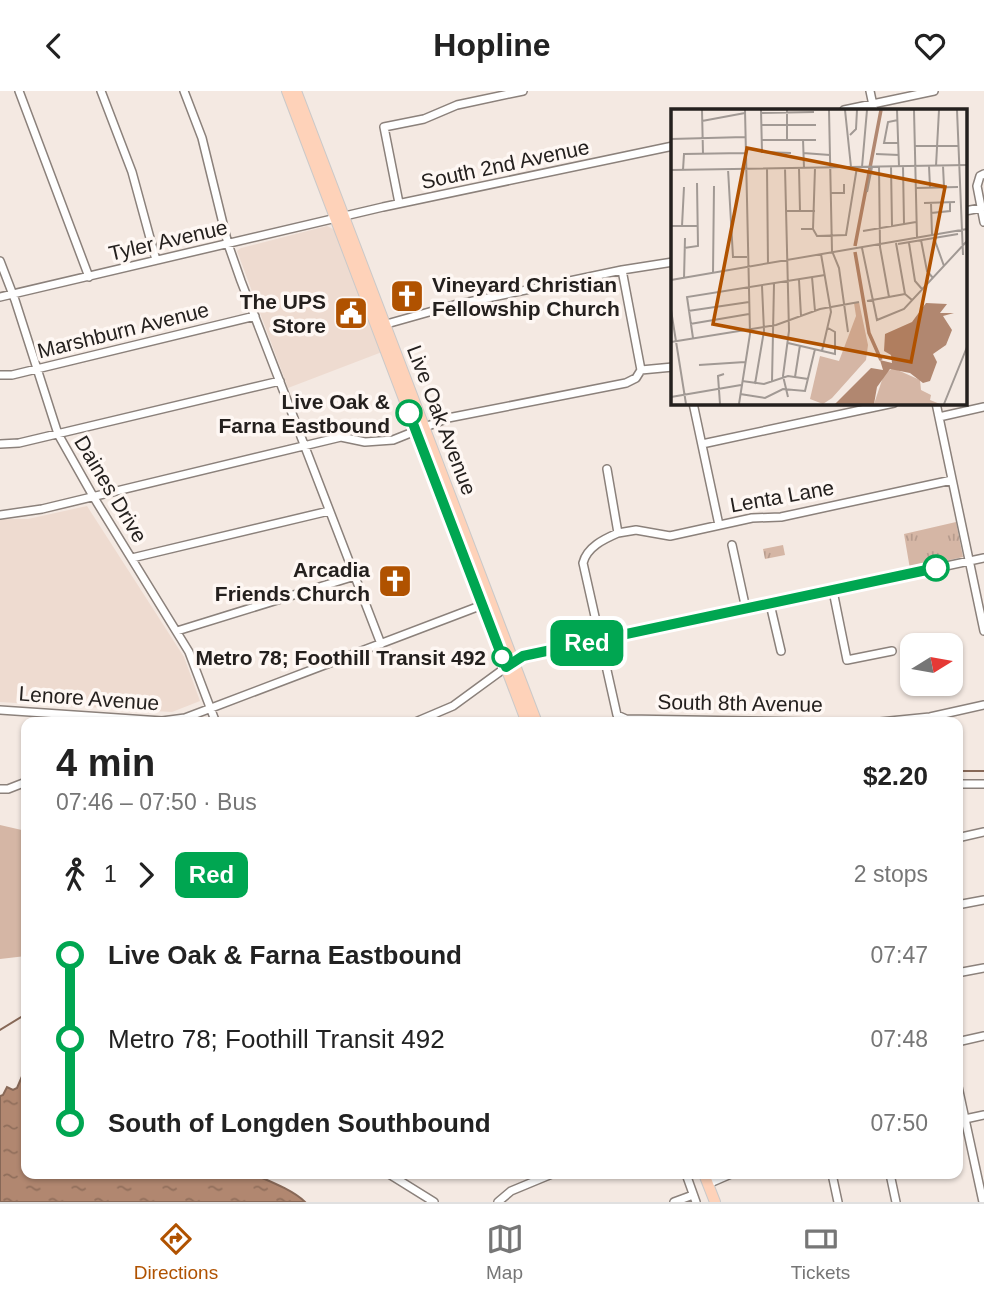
<!DOCTYPE html>
<meta charset="utf-8">
<style>
:root{--surface:#fff;--page:#f2f2f2;--text:#222;--muted:#767676;--line:#e0e0e0;--accent:#b05200}
body{margin:0;font-family:Arial,sans-serif;background:var(--page);color:var(--text);height:100vh;display:flex;flex-direction:column;font-size:26px;white-space:nowrap}
*{box-sizing:border-box;margin:0}
p{font-size:23px;color:var(--muted)}
.icon{flex:none;width:38px;height:38px;fill:none;stroke:currentColor;stroke-width:2;stroke-linecap:round;stroke-linejoin:round}
.map{position:relative;flex:1;overflow:hidden}
.details{position:absolute;left:21px;top:626px;width:942px;height:462px;display:flex;flex-direction:column;background:var(--surface);border-radius:14px;box-shadow:0 2px 5px #0004}
.details>*{flex:none}
.badge{padding:0 14px;border-radius:10px;font-size:24px;line-height:46px}
.needle{width:46px;rotate:79deg}
.controls{position:absolute;left:900px;top:542px;display:grid;gap:14px}
.controls a{display:grid;place-items:center;width:63px;height:63px;border-radius:14px;background:var(--surface);box-shadow:0 2px 5px #0004;font-size:35px}
.map>.badge{position:absolute;translate:-50% -50%;box-shadow:0 0 0 4px #fff}
.legs{display:flex;align-items:center;gap:10px;height:77px;padding:0 35px;font-size:23px}
.legs p{margin-inline-start:auto}
.head{display:flex;align-items:center;justify-content:space-between;height:119px;padding:0 35px}
h1{font-size:38px;font-weight:700;line-height:52px}
ul{padding:0 35px;list-style:none}
li{display:flex;align-items:center;gap:24px;height:84px;font-size:26px}
li i{display:grid;place-items:center;width:10px;height:100%;margin:0 9px;background:currentColor}
li i::after{content:'';width:18px;height:18px;margin:-9px;border:5px solid;border-radius:50%;background:var(--surface)}
li p{margin-inline-start:auto}
li:first-child i{background:linear-gradient(#0000 50%,currentColor 0)}
li:last-child i{background:linear-gradient(currentColor 50%,#0000 0)}
header{display:flex;justify-content:space-between;align-items:center;height:91px;padding:0 35px;background:var(--surface);font-size:32px;font-weight:700}
.menu{display:flex;justify-content:space-around;align-items:center;height:98px;border-top:2px solid var(--line);background:var(--surface);font-size:19px;color:var(--muted)}
.menu a{display:grid;justify-items:center;gap:4px}
.menu .selected{color:var(--accent)}
.map>svg:first-child{display:block}
.built{fill:#eedbd0}
.grass{fill:#d5b6a5}
.park{fill:url(#park-tufts)}
.water{fill:url(#water-ripples);stroke:#876857;stroke-width:2}
.lines{fill:none;stroke-linecap:round;stroke-linejoin:round}
.stream{stroke:#876857;stroke-width:2}
.minor-casing{stroke:#8b817b;stroke-width:10}
.major-casing{stroke:#cac9c9;stroke-width:12}
.minor{stroke:#fff;stroke-width:7}
.major{stroke:#fed2b9;stroke-width:10}
.line-1-casing{stroke:#fff;stroke-width:16}
.line-1{stroke:#00a651;stroke-width:10}
.stop-1-dot{fill:#fff;stroke:#00a651;stroke-width:3.5}
.labels{text-anchor:middle;dominant-baseline:central;stroke-width:7;stroke-linejoin:round;paint-order:stroke}
.street-label{font-size:21px;fill:#24201e;stroke:#fef7f3}
.poi-label{font-size:21px;font-weight:bold;fill:#24201e;stroke:#fef7f3;text-anchor:end}
.stop-label{font-size:21px;font-weight:bold;fill:#24201e;stroke:#fef7f3;text-anchor:end}
.inset-river{fill:none;stroke:#b18770;stroke-width:3.5}
.inset-road{fill:none;stroke:#a19994;stroke-width:2}
.view{fill:#b05200;fill-opacity:0.15;stroke:#b05200;stroke-width:3.5}
.inset-edge{fill:none;stroke:#24201e;stroke-width:3.5}
</style>
<header><svg class="icon" aria-label="back" viewBox="0 0 24 24"><path d="M15 5l-7 7 7 7"/></svg>Hopline<svg class="icon" aria-label="heart" viewBox="0 0 24 24"><path d="M12 20l-8-8c-3-5 5-10 8-4 3-6 11-1 8 4z"/></svg></header>
<div class="map">
<svg width="984" height="1111" viewBox="0 0 984 1111">
<defs>
<pattern id="park-tufts" width="24" height="20" patternUnits="userSpaceOnUse" patternTransform="scale(1.75)"><rect width="24" height="20" fill="#d5b6a5"/><path d="M3 7l-1-3M5 7V3M7 7l1-3M15 17l-1-3M17 17v-4M19 17l1-3" fill="none" stroke="#b79c8e"/></pattern>
<pattern id="water-ripples" width="26" height="14" patternUnits="userSpaceOnUse" patternTransform="scale(1.75)"><rect width="26" height="14" fill="#b18770"/><path d="M2 4q2-2 4 0t4 0M15 11q2-2 4 0t4 0" fill="none" stroke="#906e5b"/></pattern>
</defs>
<rect width="100%" height="100%" fill="#f4e9e2"/>
<path class="built" d="M327,135L335,139L382,261L288,297L237,160L241,157Z
M87,415L184,566L200,610L172,621L0,611V428H28Z"/>
<path class="grass" d="M0,734L26,740V865L0,868Z"/>
<path class="park" d="M956,431L963,466L910,478L904,443Z
M783,454L785,464L765,468L763,458Z"/>
<path class="water" d="M26,976V1083H253C269,1090 293,1099 305,1111H0V1005L3,1004L7,996L13,999L17,997Z"/>
<g class="lines">
<path class="stream" d="M957,680H984
M0,939L26,923"/>
<g class="minor-casing">
<path id="minor" d="M19,0L89,186
M101,0L132,81L156,169
M184,0L202,47L228,153L241,190L381,553
M870,0L874,19
M844,19L934,0
M984,83L980,85L977,95L984,131
M399,112L384,36L424,28L457,14L523,0
M965,120L981,117
M0,170L15,209L58,343L93,405L189,561L216,632
M622,179L641,279
M0,206L383,116L673,55
M383,234L454,214L622,179L673,171
M0,284H12L255,225
M693,312L719,434
M936,312L984,540
M939,326L984,316
M0,353L19,352L280,290
M702,353L894,312
M607,378L618,442C604,448 587,456 583,472L617,624L626,628L863,632
M0,424L42,418L341,346L365,351L393,349L448,327L626,292L636,287L641,279L673,276
M618,442L636,439L670,445L752,427L781,426L952,389
M732,454L746,518
M132,467L329,420
M833,500L847,569L892,560
M770,513L781,560
M177,540L355,485
M0,619L162,630L185,627L485,513
M413,632L453,615L520,566L984,467
M870,632L930,626L984,614
M957,693H984
M0,698H8L26,691
M957,747L984,741
M957,814L984,809
M957,882L984,877
M957,951L984,945
M957,991L983,1111
M965,1028L984,1024
M389,1083L434,1111
M686,1083L696,1111
M832,1083L838,1111
M890,1083L896,1111
M708,1093L731,1083
M498,1111L511,1100L552,1083
M674,1111L693,1104"/>
</g>
<g class="major-casing">
<path id="major" d="M287,0L527,632
M296,0L537,632
M704,1083L715,1111"/>
</g>
<use href="#minor" class="minor"/>
<use href="#major" class="major"/>
</g>
<g class="lines">
<g class="line-1-casing">
<path id="line-1" d="M409,322L506,576L523,565L936,477"/>
</g>
<use href="#line-1" class="line-1"/>
</g>
<defs>
<g id="church-square" transform="scale(1.75)"><rect x="-9" y="-9" width="18" height="18" rx="4" fill="#b05200" stroke="#fef7f3"/><path d="M-1.2-6h2.4v3.5h3.3v2.4h-3.3V6h-2.4V-.1h-3.3v-2.4h3.3Z" fill="#fff"/></g>
<g id="civic-square" transform="scale(1.75)"><rect x="-9" y="-9" width="18" height="18" rx="4" fill="#b05200" stroke="#fef7f3"/><path d="M-.6-6.5H3V-4.5H.6V-3L4-1V1h2V6H-6V1h2V-1L-.6-3ZM-1.2 2.5V6h2.4V2.5Z" fill="#fff"/></g>
</defs>
<g fill-rule="evenodd">
<use href="#church-square" x="407" y="205"/>
<use href="#civic-square" x="351" y="222"/>
<use href="#church-square" x="395" y="490"/>
</g>
<g class="stop-1-dot">
<circle cx="409" cy="322" r="12"/>
<circle cx="936" cy="477" r="12"/>
<circle cx="502" cy="566" r="9"/>
</g>
<g class="labels">
<g class="street-label">
<text transform="translate(505 73) rotate(-12)">South 2nd Avenue</text>
<text transform="translate(168 149) rotate(-13)">Tyler Avenue</text>
<text transform="translate(123 239) rotate(-14)">Marshburn Avenue</text>
<text transform="translate(442 329) rotate(69)">Live Oak Avenue</text>
<text transform="translate(111 398) rotate(59)">Daines Drive</text>
<text transform="translate(782 405) rotate(-10)">Lenta Lane</text>
<text transform="translate(89 607) rotate(4)">Lenore Avenue</text>
<text transform="translate(740 612) rotate(1)">South 8th Avenue</text>
</g>
<g class="poi-label">
<text x="432" y="193" text-anchor="start">Vineyard Christian<tspan x="432" dy="24">Fellowship Church</tspan></text>
<text x="326" y="210">The UPS<tspan x="326" dy="24">Store</tspan></text>
<text x="370" y="478">Arcadia<tspan x="370" dy="24">Friends Church</tspan></text>
</g>
<g class="stop-label">
<text x="390" y="310">Live Oak &amp;<tspan x="390" dy="24">Farna Eastbound</tspan></text>
<text x="486" y="566">Metro 78; Foothill Transit 492</text>
</g>
</g>
<g transform="translate(671 18)">
<rect width="296" height="296" fill="#f4e9e2"/>
<path d="M188,193L197,236L195,251L161,289L152,295L139,290L149,247L168,252L185,207L183,194Z" fill="#d5b6a5"/>
<path d="M222,259L249,271L250,281L260,286L259,291L269,295H203L213,265Z" fill="#d5b6a5"/>
<path d="M255,194L276,195L269,204H283L272,207L281,221L275,236L262,245L266,253L259,272L252,274L239,264L219,260L206,278L203,295H164L200,259L212,261L209,251L221,254L220,246L213,242L214,225L241,213Z" fill="#b18770"/>
<path class="inset-river" d="M184,137L210,1M184,143L198,224L210,251"/>
<path class="inset-road" d="M31,1L32,45M90,1L91,43L120,44M116,1V30M158,1L161,142L168,159L177,223M174,1L180,58M226,1L228,57M243,1L246,129M286,1L292,146M90,4L143,3M227,11L217,13L213,34H228M31,12L74,4M90,16H145M179,26L185,20L186,1M0,30L74,28M132,30L133,59M91,31H145M244,37H287M132,44L159,46M205,45L228,46M220,57L221,117M232,57L233,115M258,57L259,78M265,57L268,1M272,57L273,78M191,58L196,1M208,58L209,138L218,188M96,59L97,156M114,59L118,222L112,267L117,288M128,59L129,102M57,60L62,148H76M0,61L296,56M12,61L13,45L74,44M245,79L287,78M196,83L201,58M160,84H173V75M253,94L284,93M260,94L261,126M115,102H144M260,104L279,102V93M0,117H27M11,117L13,78M130,120H142L146,127L175,126L186,58M142,120L144,59M192,122L245,113M263,129L273,157M250,131L256,162L262,169M225,134L234,185L241,191M238,134L244,172L251,180M227,135L287,125M13,139L27,137L26,74M191,139L206,211L233,200L296,132M150,145L160,203L151,242M42,164L43,77M141,168L144,202M13,170L14,129M0,171L296,120M128,171L130,207M196,192L234,185M0,201L15,295M17,202L78,193M19,215L78,205M22,229L16,188L154,166M0,233L105,216L149,200L188,193M117,234L164,245V223L157,219M28,256L74,253M124,268L129,236M71,272L93,275L117,267L137,270M101,272L103,175M84,275L93,222L91,177M69,285L94,289L112,280L134,282L144,240M0,288L70,276M49,295L47,267L53,265M68,295L79,225L74,1M273,295L296,238"/>
<path class="view" d="M76,39L274,78L240,253L42,215Z"/>
<rect width="296" height="296" class="inset-edge"/>
</g>
</svg>
<div class="controls">
<a><svg class="needle" viewBox="-14 -14 28 28"><path d="M0-13l5 13h-10z" fill="#e53935"/><path d="M0 13l5-13h-10z" fill="#767676"/></svg></a>
</div>
<b class="badge" style="left:587px;top:552px;background:#00a651;color:#fff">Red</b>
<section class="details">
<div class="head"><div><h1>4 min</h1><p>07:46 – 07:50 · Bus</p></div><b>$2.20</b></div>
<div class="legs"><svg class="icon" aria-label="walk" viewBox="0 0 24 24"><circle cx="13" cy="4" r="2"/><path d="M13 8l-2 6 4 7M11 14l-3 7M7 12l3-4h3l4 4"/></svg>1<svg class="icon" aria-label="forward" viewBox="0 0 24 24"><path d="M9 5l7 7-7 7"/></svg><b class="badge" style="background:#00a651;color:#fff">Red</b><p>2 stops</p></div>
<ul>
<li><i style="color:#00a651"></i><b>Live Oak &amp; Farna Eastbound</b><p>07:47</p></li>
<li><i style="color:#00a651"></i><span>Metro 78; Foothill Transit 492</span><p>07:48</p></li>
<li><i style="color:#00a651"></i><b>South of Longden Southbound</b><p>07:50</p></li>
</ul>
</section>
</div>
<nav class="menu">
<a class="selected"><svg class="icon" aria-label="directions" viewBox="0 0 24 24"><path d="M12 3l9 9-9 9-9-9zM9 14v-3h6M13 9l2 2-2 2"/></svg>Directions</a>
<a><svg class="icon" aria-label="map" viewBox="0 0 24 24"><path d="M3 6l6-2 6 2 6-2v14l-6 2-6-2-6 2zM9 4v14M15 6v14"/></svg>Map</a>
<a><svg class="icon" aria-label="tickets" viewBox="0 0 24 24"><path d="M3 7h18v10H3zM15 7v10"/></svg>Tickets</a>
</nav>
